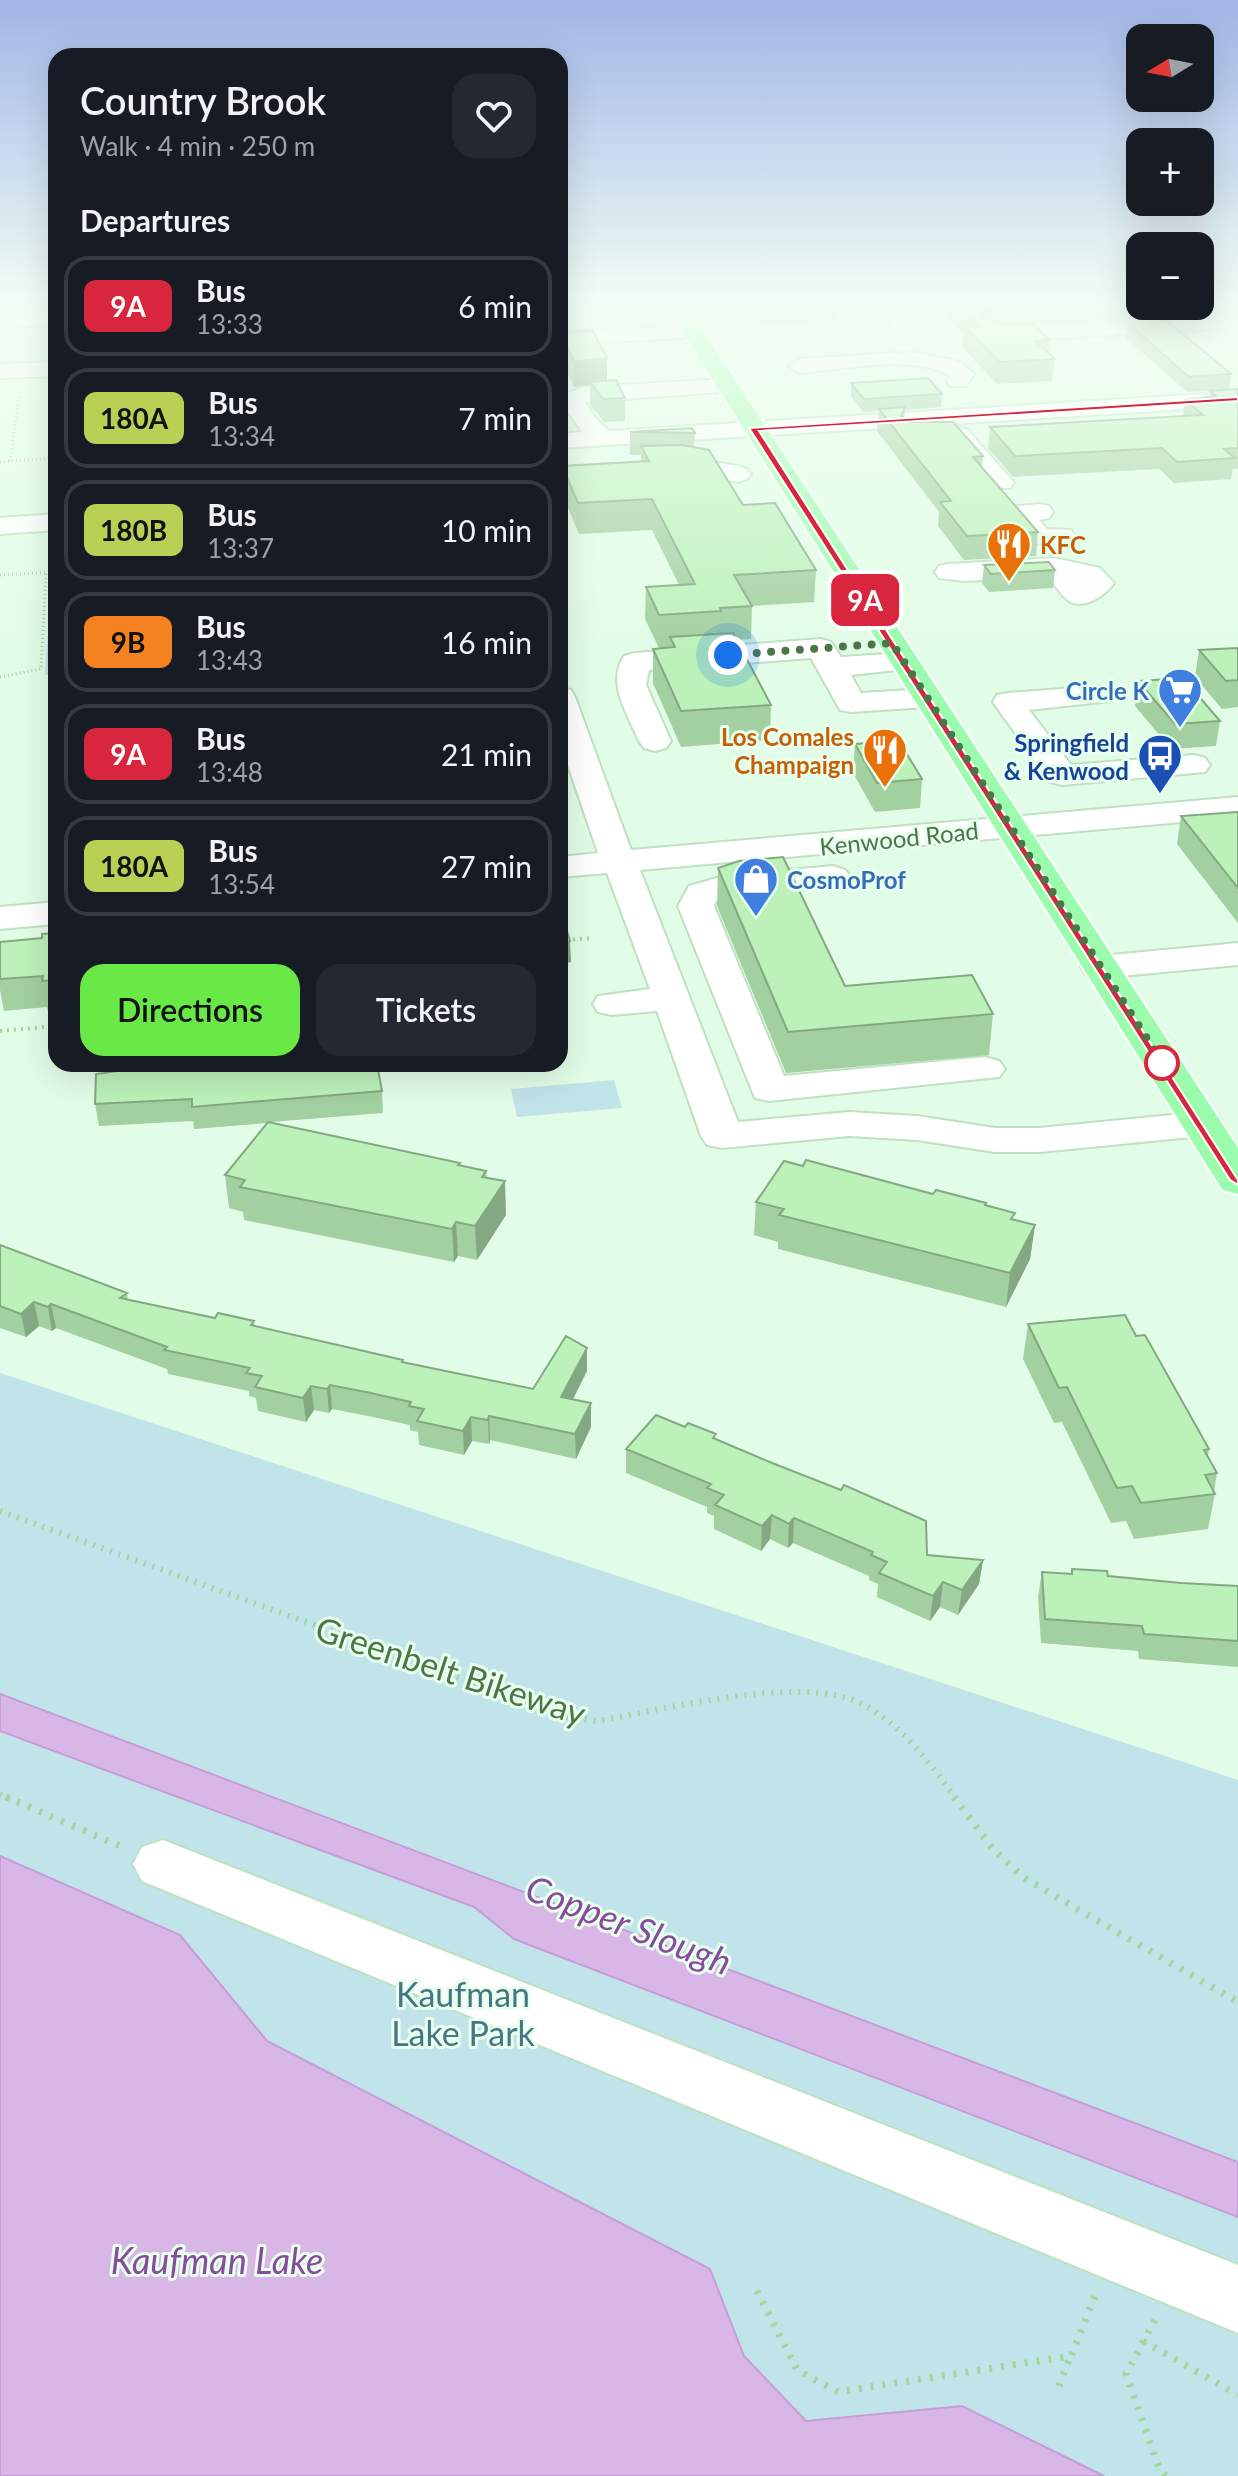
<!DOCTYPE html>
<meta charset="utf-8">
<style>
:root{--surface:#171b24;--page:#242831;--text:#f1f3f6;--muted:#9ea1a6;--line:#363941;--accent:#68e945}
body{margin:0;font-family:Lato,sans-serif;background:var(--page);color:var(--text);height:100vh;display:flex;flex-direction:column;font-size:30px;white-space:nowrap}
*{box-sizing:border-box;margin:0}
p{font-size:26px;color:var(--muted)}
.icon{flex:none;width:44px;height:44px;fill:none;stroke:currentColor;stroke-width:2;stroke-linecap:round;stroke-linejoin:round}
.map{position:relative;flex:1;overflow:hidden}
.panel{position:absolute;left:48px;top:48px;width:520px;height:1024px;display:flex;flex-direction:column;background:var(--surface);border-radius:24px;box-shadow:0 8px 32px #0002}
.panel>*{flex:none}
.badge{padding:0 16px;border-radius:12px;font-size:28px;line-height:52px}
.needle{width:52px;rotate:260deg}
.fabs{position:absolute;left:1126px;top:24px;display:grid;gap:16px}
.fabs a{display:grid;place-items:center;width:88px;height:88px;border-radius:16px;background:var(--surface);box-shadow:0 8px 32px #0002;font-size:40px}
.you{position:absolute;width:40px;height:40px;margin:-20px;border:6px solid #fff;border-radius:50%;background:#1a73e8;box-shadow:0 0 0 12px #1a73e833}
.map>.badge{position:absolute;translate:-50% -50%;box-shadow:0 0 0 4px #fff}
h2{padding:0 32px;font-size:30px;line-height:72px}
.round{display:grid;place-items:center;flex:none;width:84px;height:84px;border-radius:24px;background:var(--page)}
.head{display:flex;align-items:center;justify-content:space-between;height:136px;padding:0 32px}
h1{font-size:38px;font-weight:600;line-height:60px}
.primary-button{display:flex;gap:16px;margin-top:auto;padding:16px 32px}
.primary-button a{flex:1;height:92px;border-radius:24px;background:var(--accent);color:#111;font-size:32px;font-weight:600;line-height:92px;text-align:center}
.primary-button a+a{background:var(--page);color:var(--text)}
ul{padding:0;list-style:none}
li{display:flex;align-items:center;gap:24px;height:100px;margin:0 16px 12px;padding:0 16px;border:4px solid var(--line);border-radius:24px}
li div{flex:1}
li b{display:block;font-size:30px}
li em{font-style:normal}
li .badge{min-width:88px;font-weight:700;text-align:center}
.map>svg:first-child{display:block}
.green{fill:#c1e4ea}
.water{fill:#d8b7e6;stroke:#c79dd8;stroke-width:2}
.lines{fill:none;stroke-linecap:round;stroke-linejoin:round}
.minor-casing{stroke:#bee1c0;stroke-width:4}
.major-casing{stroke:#fff;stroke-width:4}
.path-far3{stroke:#a0d79d;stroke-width:3;stroke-dasharray:1 3;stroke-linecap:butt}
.path-far2{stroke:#a0d79d;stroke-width:4;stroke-dasharray:2 5;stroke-linecap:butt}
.path-far1{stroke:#a0d79d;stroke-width:6;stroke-dasharray:2 7;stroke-linecap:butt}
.path{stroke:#a0d79d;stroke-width:7;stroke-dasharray:3 9;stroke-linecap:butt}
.minor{fill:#fff;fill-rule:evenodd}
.major{fill:#9afcac;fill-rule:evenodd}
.wall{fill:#a2d0a0}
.shaded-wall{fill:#84a982}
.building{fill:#bcf2ba;stroke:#84a982;stroke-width:2}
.line{fill:#d7263d;stroke:#fff;stroke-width:2}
.walk{stroke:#4c7548;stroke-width:8;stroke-dasharray:0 14.4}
.stop-dot{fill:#fff;stroke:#d7263d;stroke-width:4}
.labels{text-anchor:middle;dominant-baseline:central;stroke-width:6;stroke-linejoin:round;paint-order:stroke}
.far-food-label{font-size:24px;font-weight:bold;fill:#c56008;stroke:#e9ffed;text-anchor:start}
.far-shop-label{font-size:24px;font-weight:bold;fill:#366cbe;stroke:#e9ffed;text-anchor:end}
.far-transit-label{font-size:24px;font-weight:bold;fill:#164399;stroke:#e9ffed;text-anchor:end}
.far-street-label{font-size:24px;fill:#4c7548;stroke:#e9ffed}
.near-street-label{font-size:34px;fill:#4c7548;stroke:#e9ffed}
.near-park-label{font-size:34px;fill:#457587;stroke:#e9ffed}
.near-water-label{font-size:36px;font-style:italic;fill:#874a9e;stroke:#e9ffed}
</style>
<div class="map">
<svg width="1238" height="2476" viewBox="0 0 1238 2476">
<rect width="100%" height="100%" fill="#e2fde7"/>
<path class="green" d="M53,560H56V674L45,675Z
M614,1080L622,1108L517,1117L511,1089Z
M0,1373L1238,1780V2476H0Z"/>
<path class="water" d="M0,1694L1238,2162V2217L514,1939L474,1907L0,1731Z
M0,1856L180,1935L267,2041L710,2269L744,2356L806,2421L962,2406L1104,2476H0Z"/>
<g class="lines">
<g class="minor-casing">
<path id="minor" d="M794,302H894L915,326L912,331H896L878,310L750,317L739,311L750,305Z
M56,313V325L0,327V315Z
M1207,318L1215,319L1218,324L1215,329L1041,339L1030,333L1041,327Z
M692,326L700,327L703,332L700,337L560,345V331Z
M910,352L958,361L974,374L966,386H950L947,381L950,376C915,354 841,369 800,373L789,366L800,359Z
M56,362V376L0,378V364Z
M727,379L735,381L738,386L735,391L585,402L595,418L609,431L1238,392V406L560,448V434L582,432L560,400L563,394L585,387Z
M958,427L967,429L1010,478L1014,483L1010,488H992L952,442L925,441L922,436L925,431Z
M663,457H682L738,466L747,469L751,474L747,479L738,482L654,469L651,464L654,459Z
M1040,504L1049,506L1053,512L1049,518L1039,520L1047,529L1071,530L1075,536L1071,542C1037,550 1024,541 1005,513L1009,507Z
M56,514V530L0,534V518Z
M1054,558L1100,568L1114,583C1106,595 1084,610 1069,601C1061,596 1054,583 1048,576L965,581L939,578L935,572L939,566L949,564Z
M821,639L831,642L841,657L904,653L915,656L919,662L915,668L851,675L861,693L927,689L938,691L942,698L938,705L927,707L851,712L840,710L811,658L649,670L646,685L671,741L666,748L655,751L644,748L639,741C628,715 606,683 624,656L635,653Z
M1099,686L1110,689L1114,695L1110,701L1029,710L1071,765L1194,755L1205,758L1210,765L1205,772L1062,785L1050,782L993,702L997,695L1008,693Z
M560,688L571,690L575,697L631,850L1238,797V817L640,870L738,1122L849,1112L917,1116L995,1128H1040L1202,1112L1217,1115L1223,1124L1217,1133L1202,1136L1040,1152H995L917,1140L849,1136L722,1148L707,1145L701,1136L657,1011L612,1015L598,1012L593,1004L598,996L650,989L607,873L560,877V857L598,853L560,742Z
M833,866L845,870L851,877L845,884L728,897L716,901L714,906L784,1076L985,1057L999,1061L1005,1069L999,1077L769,1101L755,1098L678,906L689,886L724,876Z
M56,902V924L0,929V907Z
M1238,943V965L1100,978L1087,975L1081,967L1087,959L1100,956Z
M163,1840L1238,2265V2333L142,1881L133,1864L142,1847Z"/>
</g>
<g class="major-casing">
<path id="major" d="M664,302H684L1238,1148V1194L1223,1190L1217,1181Z"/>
</g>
<path class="path-far3" d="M10,461L19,395
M0,462L56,458
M0,575L56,572
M0,677L41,669L46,573"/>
<path class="path-far2" d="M566,940L592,938
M0,1031L56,1026"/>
<path class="path-far1" d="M0,1511L568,1717L597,1721C664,1710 803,1673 862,1704C902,1725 930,1763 956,1799
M0,1794L11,1799"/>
<path class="path" d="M6,1797L120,1846
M954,1797L993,1849L1024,1878L1238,2002
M757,2291L797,2370L838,2392L1071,2356L1096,2293
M1155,2320L1126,2374L1159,2468L1166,2476
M1143,2341L1238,2395
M1059,2386L1070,2357"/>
<use href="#minor" class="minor"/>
<use href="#major" class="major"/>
</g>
<path class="wall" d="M932,302H1140V306H1149L1148,318L1023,325L1049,340L1048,353L1055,359L1052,381L997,384L963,348L964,335Z
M760,305L838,306L837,320L763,324L760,319Z
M1128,323L1231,374L1229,390L1187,392L1126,338Z
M560,332L607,358V381L625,398V421L604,422L590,405V385L574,387L560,358Z
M851,383L942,394L941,407L905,410L904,420L907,422L983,456L982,467L1038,532L1036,556L964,560L938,526L939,512L877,431L879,411L863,412L851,396Z
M1238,389V469H1233L1231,479L1174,483L1159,469L1013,477L988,448L990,427L1183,416L1185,400L1210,396V391Z
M630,432L695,433L694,447L743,505L816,570L814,602L752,606L751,639L737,640L771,705L770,740L681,747L653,683V649L659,648L645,619L646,587L679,585L652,530L579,534L563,496L562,466L641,462V455H630Z
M984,565L1055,570L1053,588L989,592L982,583Z
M1238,648V707L1222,709L1195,677L1199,650Z
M1138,681L1220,721L1216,746L1171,749L1135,706Z
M855,744L922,779L920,808L875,812L853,773Z
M1238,812V923L1177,844L1181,816Z
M718,868L845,986L993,1014L989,1055L786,1073L717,906Z
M56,933V1012H48L47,1007L4,1011L0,990V949L42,938Z
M154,1070L382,1091L383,1113L271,1122L460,1163V1165L486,1171L487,1178L506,1215L477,1260L458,1256L454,1262L244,1220L243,1212L229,1208L225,1175L267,1123L194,1129L193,1121L99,1126L95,1104Z
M933,1194L986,1203V1206L1014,1220L1035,1225L1030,1259L1006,1307L778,1249V1242L754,1235L756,1202Z
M0,1245L127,1293L128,1300L215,1318L254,1321L255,1326L403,1363L533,1389L587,1348V1371L573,1399L591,1403V1427L576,1459L490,1440L489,1444L472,1441L464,1455L419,1445L418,1432L410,1430V1425L368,1416L332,1409L329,1413L314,1410L306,1422L258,1411L256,1398L249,1396V1391L168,1374L167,1369L56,1328L52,1331L39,1326L26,1337L0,1328Z
M1028,1324L1136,1336L1209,1449L1208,1456L1217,1473L1214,1492L1215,1494L1208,1529L1134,1539L1126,1521L1111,1523L1062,1422L1054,1423L1023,1359Z
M685,1427L716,1439L927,1555L983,1560L979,1584L958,1615L940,1607L930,1621L877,1597L878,1584L869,1580V1576L793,1543L788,1548L770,1539L761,1551L714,1529V1516L707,1513V1507L626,1473V1449Z
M1072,1569L1108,1576L1181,1583L1238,1586V1667L1139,1659L1138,1651L1041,1643L1038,1597L1042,1572L1071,1574Z"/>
<path class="shaded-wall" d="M994,305L992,326L981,333L983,312Z
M607,358V383L590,382V385L574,387V362Z
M570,941L571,962L560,964V943Z
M505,1181L506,1215L477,1260L475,1226Z
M456,1222L458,1256L454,1262L452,1229Z
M1035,1225L1030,1259L1006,1307L1010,1273Z
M34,1302L39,1326L26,1337L21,1314Z
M51,1304L56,1328L52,1331L48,1307Z
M587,1348V1371L562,1421L561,1397Z
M330,1385L332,1409L329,1413L327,1389Z
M311,1386L314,1410L306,1422L303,1398Z
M591,1403V1427L576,1459L575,1434Z
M489,1416L490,1440L489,1444L488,1420Z
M471,1417L472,1441L464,1455L463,1431Z
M772,1515L770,1539L761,1551L762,1526Z
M794,1518L793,1543L788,1548L789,1524Z
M983,1560L979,1584L958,1615L962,1590Z
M943,1582L940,1607L930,1621L933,1596Z"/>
<path class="building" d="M816,302H835L838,306L764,309L760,305Z
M954,302H1059L994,305L983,312V317L1001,324L1034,325L1049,340L1035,341L1055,359L1000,362L965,327L978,326Z
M1167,321L1231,374L1189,377L1128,323Z
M593,331L607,358L574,362L560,332Z
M928,378L942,394L864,399L851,383Z
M616,380L625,398L603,399L590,382Z
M1238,389V448L1224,449L1235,458L1177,462L1162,448L1015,456L990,427L1203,415L1185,400L1216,396L1210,391Z
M905,407L901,416L907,422H953L983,456L973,457L1038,532L967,536L940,502L951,501L879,409Z
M692,428L695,433L630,432Z
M682,445L709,450L743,505L775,503L816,570L734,575L752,606L720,608L721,611L659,615L646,587L695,584L652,499L578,503L562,466L649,461L641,446Z
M1049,562L1055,570L991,574L984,565Z
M733,633L771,705L681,711L653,649L675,647L670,637Z
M1238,648V680L1226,681L1199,650Z
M1183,678L1220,721L1175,724L1138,681Z
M899,741L922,779L877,783L855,744Z
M1238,812V888L1181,816Z
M783,857L845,986L972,975L993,1014L788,1032L718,868L739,861Z
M560,907L570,941L560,943Z
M56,933V980L42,981L43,976L0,979V942L42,938V934Z
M238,1064H377L382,1091L192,1107V1099L95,1104L96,1074L153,1066L154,1070Z
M268,1122L460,1163L458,1165L486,1171L482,1177L505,1181L475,1226L456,1222L452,1229L240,1187L245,1180L225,1175Z
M806,1160L933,1194L936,1190L986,1203L985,1205L1015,1213L1011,1219L1035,1225L1010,1273L779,1215L784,1209L756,1202L784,1161L803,1166Z
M0,1245L127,1293L120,1298L215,1318L218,1313L254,1321L251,1325L403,1360L402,1362L533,1389L566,1336L587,1348L561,1397L591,1403L575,1434L489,1416L488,1420L471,1417L463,1431L417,1421L424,1409L409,1406L411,1402L366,1392L330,1385L327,1389L311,1386L303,1398L255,1387L262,1376L246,1373L250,1368L164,1350L167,1347L51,1304L48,1307L34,1302L21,1314L0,1306Z
M1125,1315L1136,1336L1145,1335L1209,1449L1204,1450L1217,1473L1205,1475L1215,1494L1141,1503L1132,1486L1117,1488L1067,1387L1059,1388L1028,1324Z
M656,1415L685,1427L688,1423L716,1434L713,1438L772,1463L841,1490L844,1485L926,1521L927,1555L983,1560L962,1590L943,1582L933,1596L879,1573L887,1562L871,1555L873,1552L794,1518L789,1524L772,1515L762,1526L715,1505L724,1495L707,1488L711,1484L626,1449Z
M1072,1569L1107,1571L1108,1576L1181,1583L1238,1586V1641L1144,1634L1142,1626L1045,1619L1042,1572L1072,1574Z"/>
<linearGradient id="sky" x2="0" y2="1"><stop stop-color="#a1b5e7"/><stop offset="0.47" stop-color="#f2fef4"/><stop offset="1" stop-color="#f2fef4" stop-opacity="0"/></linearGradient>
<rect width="1238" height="649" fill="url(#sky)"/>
<path class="line" d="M1238,397V401L759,431L1238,1180V1185L1230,1180L749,428Z"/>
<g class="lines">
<path class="walk" d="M728,655L892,643L1168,1071L1162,1063"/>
</g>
<defs>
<g id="restaurant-pin" transform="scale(2.3)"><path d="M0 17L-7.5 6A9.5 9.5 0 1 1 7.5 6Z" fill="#e8710a" stroke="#e9ffed"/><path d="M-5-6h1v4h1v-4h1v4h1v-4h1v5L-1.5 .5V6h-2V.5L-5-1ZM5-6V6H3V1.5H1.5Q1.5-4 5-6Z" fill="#fff"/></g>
<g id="supermarket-pin" transform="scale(2.3)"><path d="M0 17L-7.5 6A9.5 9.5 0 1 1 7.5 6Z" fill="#3f7fe0" stroke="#e9ffed"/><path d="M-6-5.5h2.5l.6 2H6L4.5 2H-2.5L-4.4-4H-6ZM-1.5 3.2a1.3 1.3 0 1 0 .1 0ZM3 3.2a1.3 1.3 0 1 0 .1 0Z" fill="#fff"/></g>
<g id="bus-pin" transform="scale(2.3)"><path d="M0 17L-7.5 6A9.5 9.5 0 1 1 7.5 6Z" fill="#1a4fb4" stroke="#e9ffed"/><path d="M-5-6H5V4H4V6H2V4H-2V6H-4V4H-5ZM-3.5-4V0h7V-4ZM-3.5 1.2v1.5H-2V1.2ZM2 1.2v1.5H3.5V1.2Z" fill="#fff"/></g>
<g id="shop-pin" transform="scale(2.3)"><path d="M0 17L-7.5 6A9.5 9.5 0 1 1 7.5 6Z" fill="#3f7fe0" stroke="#e9ffed"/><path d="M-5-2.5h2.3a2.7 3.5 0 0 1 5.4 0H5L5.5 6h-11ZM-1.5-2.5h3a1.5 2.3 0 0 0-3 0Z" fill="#fff"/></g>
</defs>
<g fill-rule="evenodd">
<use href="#restaurant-pin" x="1009" y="544"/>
<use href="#supermarket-pin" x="1180" y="690"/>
<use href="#restaurant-pin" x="885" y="750"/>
<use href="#bus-pin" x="1160" y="756"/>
<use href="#shop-pin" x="756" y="879"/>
</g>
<circle class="stop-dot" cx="1162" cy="1063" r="16"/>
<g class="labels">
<g class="far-food-label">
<text x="1040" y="544">KFC</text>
<text x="854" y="736" text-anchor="end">Los Comales<tspan x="854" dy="28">Champaign</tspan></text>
</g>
<g class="far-shop-label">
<text x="1149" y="690">Circle K</text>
<text x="787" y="879" text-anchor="start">CosmoProf</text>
</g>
<g class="far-transit-label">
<text x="1129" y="742">Springfield<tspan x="1129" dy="28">&amp; Kenwood</tspan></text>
</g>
<g class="far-street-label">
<text transform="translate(899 838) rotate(-6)">Kenwood Road</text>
</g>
<g class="near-street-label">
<text transform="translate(451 1670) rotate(18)">Greenbelt Bikeway</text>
</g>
<g class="near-park-label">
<text x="463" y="1993">Kaufman<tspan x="463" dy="39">Lake Park</tspan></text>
</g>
<g class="near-water-label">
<text transform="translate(629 1924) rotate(21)">Copper Slough</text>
<text x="217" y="2260">Kaufman Lake</text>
</g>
</g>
</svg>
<div class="fabs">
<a><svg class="needle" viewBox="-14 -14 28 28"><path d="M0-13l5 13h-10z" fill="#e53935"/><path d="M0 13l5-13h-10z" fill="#9ea1a6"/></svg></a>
<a>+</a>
<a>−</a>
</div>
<div class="you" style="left:728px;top:655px"></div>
<b class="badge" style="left:865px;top:600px;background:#d7263d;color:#fff">9A</b>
<section class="panel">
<div class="head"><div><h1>Country Brook</h1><p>Walk · 4 min · 250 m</p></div><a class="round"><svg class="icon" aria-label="heart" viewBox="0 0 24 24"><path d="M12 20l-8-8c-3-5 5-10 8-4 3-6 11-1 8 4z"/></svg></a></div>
<h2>Departures</h2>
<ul>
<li><span class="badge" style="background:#d7263d;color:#fff">9A</span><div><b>Bus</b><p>13:33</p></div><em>6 min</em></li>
<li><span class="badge" style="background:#b8d054;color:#111">180A</span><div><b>Bus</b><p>13:34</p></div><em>7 min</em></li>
<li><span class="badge" style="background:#b8d054;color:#111">180B</span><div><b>Bus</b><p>13:37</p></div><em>10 min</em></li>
<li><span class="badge" style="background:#f58220;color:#111">9B</span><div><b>Bus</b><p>13:43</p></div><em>16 min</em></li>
<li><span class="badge" style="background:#d7263d;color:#fff">9A</span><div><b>Bus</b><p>13:48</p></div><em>21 min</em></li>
<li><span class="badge" style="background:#b8d054;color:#111">180A</span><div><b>Bus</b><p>13:54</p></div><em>27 min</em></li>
</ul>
<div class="primary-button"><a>Directions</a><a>Tickets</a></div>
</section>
</div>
